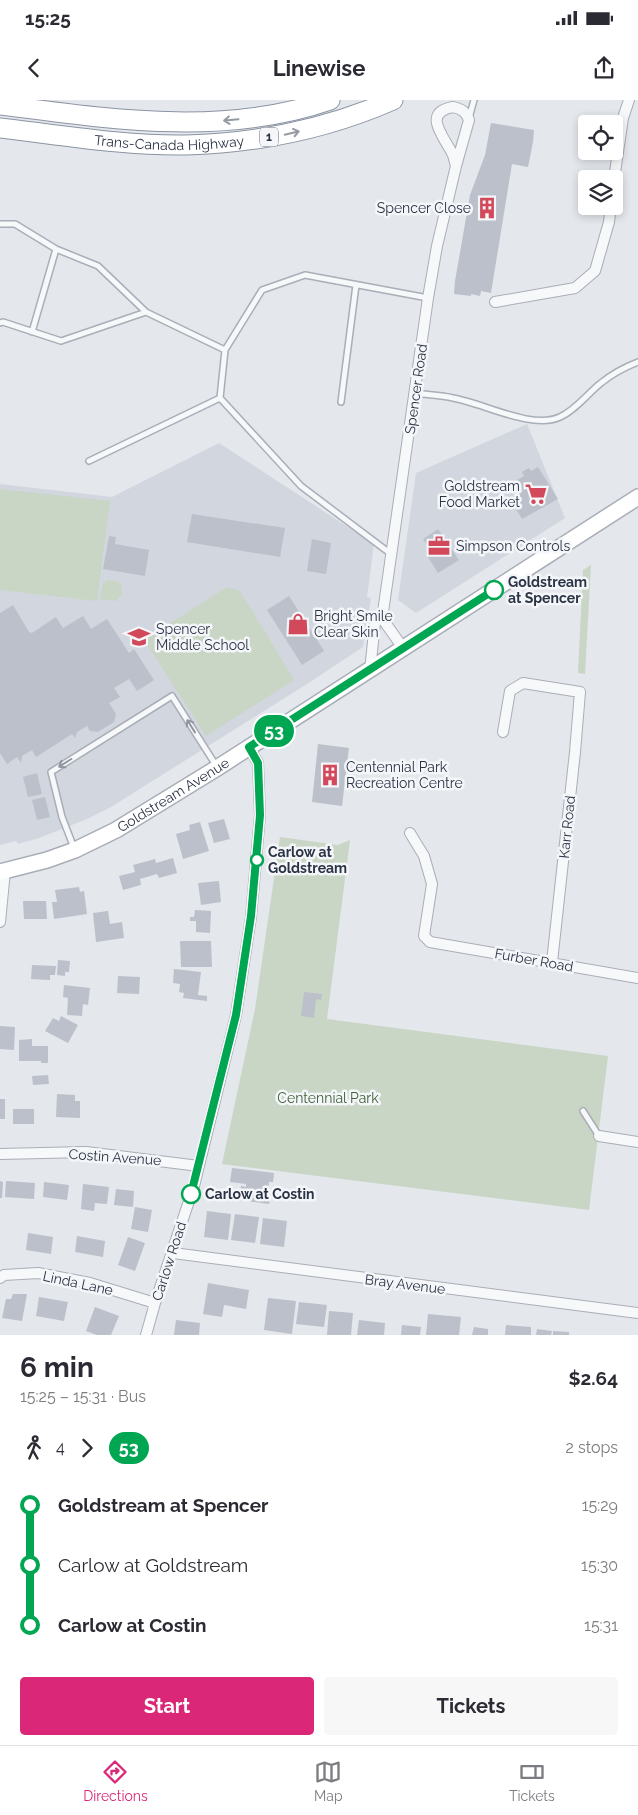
<!DOCTYPE html>
<meta charset="utf-8">
<style>
:root{--surface:#fff;--page:#f7f7f7;--text:#2b2b33;--muted:#7c7c81;--line:#e1e1e2;--accent:#db2777}
body{margin:0;font-family:Raleway,sans-serif;background:var(--page);color:var(--text);height:100vh;display:flex;flex-direction:column;font-size:19px;white-space:nowrap}
*{box-sizing:border-box;margin:0}
p{font-size:16px;color:var(--muted)}
.icon{flex:none;width:28px;height:28px;fill:none;stroke:currentColor;stroke-width:2;stroke-linecap:round;stroke-linejoin:round}
.map{position:relative;height:1235px;overflow:hidden}
.drawer{display:flex;flex-direction:column;background:var(--surface);flex:1}
.drawer>*{flex:none}
.badge{padding:0 10px;border-radius:16px;font-size:18px;line-height:32px}
.tools{position:absolute;left:578px;top:15px;display:grid;gap:10px}
.tools a{display:grid;place-items:center;width:45px;height:45px;border-radius:5px;background:var(--surface);box-shadow:0 2px 8px #0003;font-size:25px}
.map>.badge{position:absolute;translate:-50% -50%;box-shadow:0 0 0 2px #fff}
.legs{display:flex;align-items:center;gap:8px;height:55px;padding:0 20px;font-size:16px}
.legs p{margin-inline-start:auto}
.summary{display:flex;align-items:center;justify-content:space-between;height:85px;padding:0 20px}
h1{font-size:28px;font-weight:700;line-height:38px}
.primary-button{display:flex;gap:10px;margin-top:auto;padding:10px 20px}
.primary-button a{flex:1;height:58px;border-radius:5px;background:var(--accent);color:#fff;font-size:20px;font-weight:700;line-height:58px;text-align:center}
.primary-button a+a{background:var(--page);color:var(--text)}
ul{padding:0 20px;list-style:none}
li{display:flex;align-items:center;gap:18px;height:60px;font-size:19px}
li i{display:grid;place-items:center;width:8px;height:100%;margin:0 6px;background:currentColor}
li i::after{content:'';width:12px;height:12px;margin:-6px;border:4px solid;border-radius:50%;background:var(--surface)}
li p{margin-inline-start:auto}
li:first-child i{background:linear-gradient(#0000 50%,currentColor 0)}
li:last-child i{background:linear-gradient(currentColor 50%,#0000 0)}
.status{display:flex;justify-content:space-between;align-items:center;height:35px;padding:0 25px;background:var(--surface);direction:ltr}
.status svg{height:14px;fill:currentColor}
header{display:flex;justify-content:space-between;align-items:center;height:65px;padding:0 20px;background:var(--surface);font-size:22px;font-weight:700}
.tabs{display:flex;justify-content:space-around;align-items:center;height:70px;border-top:1px solid var(--line);background:var(--surface);font-size:14px;color:var(--muted)}
.tabs a{display:grid;justify-items:center;gap:2px}
.tabs .current{color:var(--accent)}
.map>svg:first-child{display:block}
.built{fill:#d2d6de}
.green{fill:#c9d6c5}
.building{fill:#bbc0ca}
.lines{fill:none;stroke-linecap:round;stroke-linejoin:round}
.service-casing{stroke:#a9aeb7;stroke-width:8}
.minor-casing{stroke:#a9aeb7;stroke-width:12}
.secondary-casing{stroke:#a9aeb7;stroke-width:18}
.motorway-casing{stroke:#8b94a3;stroke-width:21}
.service{stroke:#f7f8fa;stroke-width:5}
.minor{stroke:#f7f8fa;stroke-width:10}
.secondary{stroke:#fff;stroke-width:15}
.motorway{stroke:#fff;stroke-width:19}
.oneway{stroke:#959aa2}
.oneway2{stroke:#9196a0}
.line-1-casing{stroke:#fff;stroke-width:11}
.line-1{stroke:#00a651;stroke-width:8}
.stop-1-dot{fill:#fff;stroke:#00a651;stroke-width:2.5}
.labels{text-anchor:middle;dominant-baseline:central;stroke-width:5;stroke-linejoin:round;paint-order:stroke}
.shield{fill:#f4f6f9;stroke:#676e7b;stroke-width:1}
.shield-label{font-size:12px;font-weight:bold;fill:#2b3445}
.street-label{font-size:14px;fill:#2b3445;stroke:#f4f6f9}
.poi-label{font-size:14px;fill:#2b3445;stroke:#f4f6f9;text-anchor:start}
.stop-label{font-size:14px;font-weight:bold;fill:#2b3445;stroke:#f4f6f9;text-anchor:start}
.park-label{font-size:14px;fill:#3f6138;stroke:#f4f6f9}
</style>
<div class="status"><b>15:25</b><svg viewBox="0 0 49 12"><path d="M0 12V9h3v3zM5 12V6h3v6zM10 12V3h3v9zM15 12V0h3v12zM26 1h20v11H26zM47 4h2v5h-2z"/></svg></div>
<header><svg class="icon" aria-label="back" viewBox="0 0 24 24"><path d="M15 5l-7 7 7 7"/></svg>Linewise<svg class="icon" aria-label="share" viewBox="0 0 24 24"><path d="M12 15V3M7 8l5-5 5 5M5 13v7h14v-7"/></svg></header>
<div class="map">
<svg width="638" height="1235" viewBox="0 0 638 1235">
<rect width="100%" height="100%" fill="#e4e7ec"/>
<path class="built" d="M527,324L565,418L416,513L398,500L416,373Z
M219,343L374,444L367,497L371,498L363,547L307,584L111,707L87,719L39,738L18,744L16,741L0,745V384L112,397Z"/>
<path class="green" d="M0,389L110,401L97,501L0,490Z
M591,465L585,574L578,573L583,470Z
M108,480L116,481L121,485L122,494L116,501L100,499L103,483Z
M227,487L240,491L294,580L206,636L144,540Z
M280,737L338,745L350,740L327,919L608,956L589,1110L222,1064L255,909Z"/>
<path class="building" d="M491,23L534,30L533,42L528,67L512,64L491,193L481,191L480,196L471,194V196L454,194L455,181L470,95L485,55Z
M538,367L558,399L522,419L514,406L516,405L512,398L523,391L517,380L524,376L522,372L529,368L531,371Z
M192,414L285,428L280,457L187,442Z
M438,429L459,460L438,473L428,457L433,453L423,439Z
M109,436L116,437L115,444L149,450L145,476L103,469Z
M312,439L331,443L326,474L307,471Z
M289,496L324,551L302,565L267,510Z
M13,505L29,532L32,533L56,517L63,528L83,516L91,529L107,519L129,553L134,549L154,580L137,591L129,579L114,588L120,597L109,603L116,614L114,622L98,632L90,631L87,626L77,632L75,638L72,634L36,657L32,650L22,656L21,663L17,657L7,664L0,653V513Z
M318,644L349,648L342,706L312,702Z
M37,673L42,694L28,697L23,677Z
M45,697L50,717L37,720L32,700Z
M224,719L230,739L214,743L208,723Z
M200,722L209,751L183,759L176,734L190,730L189,725Z
M173,758L177,773L159,778L157,774L140,779L141,785L123,790L119,776L135,772L133,765L155,759L156,763Z
M219,781L221,802L201,805L198,783Z
M79,787L80,792L84,791L87,814L54,819L52,802H57L55,790Z
M23,801H46L47,819H24Z
M195,810L211,811L210,833L196,832V821H190V817H194Z
M108,811L110,824L122,822L124,838L96,842L93,813Z
M180,841H211L212,867H181Z
M58,860L70,861L69,872H65V876L57,875Z
M32,865L56,866L55,875H50V880L31,879Z
M174,869L201,872L198,895L207,896V901L183,898L184,893L179,892L180,884L173,883Z
M118,876L140,877L139,894L117,893Z
M64,885L90,888L88,905L83,904L82,916L67,915L68,898L63,897Z
M304,892L322,894L321,900L316,899L314,918L301,916Z
M61,916L78,925L68,943L45,931L53,918L59,921Z
M0,926L15,927L14,950L0,949Z
M32,939V946H48V963H41V961H19V940Z
M48,975L49,984L33,985L32,976Z
M57,994L75,995V1001H80V1018L56,1017Z
M0,999H5V1019H0Z
M13,1009H34V1024H13Z
M232,1068L274,1073L273,1082H269L268,1094H271L269,1104L239,1100L241,1086L246,1087V1084L230,1082Z
M0,1081L3,1082L2,1098H0Z
M6,1081L35,1083L34,1099L5,1097Z
M44,1082L69,1085L67,1100L43,1097Z
M83,1084L109,1087L107,1104L95,1103L94,1111L81,1109Z
M116,1089L134,1091L133,1107L114,1105Z
M135,1107L152,1110L148,1132L131,1129Z
M207,1111L231,1114L228,1140L204,1137Z
M235,1114L259,1117L255,1143L231,1140Z
M263,1118L287,1121L284,1147L260,1144Z
M28,1133L53,1137L51,1154L26,1150Z
M77,1136L105,1141L103,1157L75,1152Z
M128,1137L145,1143L135,1171L118,1165Z
M208,1183L249,1190L246,1209L224,1205L222,1217L203,1214Z
M13,1194H27L22,1221L2,1218L6,1199H11Z
M39,1197L68,1202L64,1221L36,1216Z
M268,1198L296,1201L292,1234L264,1230Z
M299,1202L327,1205L324,1227L296,1224Z
M95,1207L119,1216L111,1235H97L86,1231Z
M329,1211L353,1213L351,1235H327Z
M428,1214L461,1217L459,1235H426Z
M176,1220L200,1223L199,1235H174Z
M359,1220L385,1223L384,1235H357Z
M402,1225L421,1227L420,1235H401Z
M506,1225L531,1227V1235H505Z
M474,1227L488,1229V1235H472Z
M537,1229L552,1231L551,1235H536Z
M553,1231L569,1232V1235H553Z"/>
<g class="lines">
<g class="service-casing">
<path id="service" d="M469,18L474,0
M0,124H15L56,149L98,166L146,212
M0,223L3,222L61,241L146,212L225,250
M32,232L56,149
M415,293C427,295 440,295 453,298C483,303 532,330 560,317C576,310 588,293 601,283C612,274 625,267 638,262
M341,302L356,185
M89,361L220,298
M391,454L301,386L220,298L225,250L262,190L305,175L428,198
M74,748L62,717L51,672L172,596L217,667
M583,1011L599,1036"/>
</g>
<g class="minor-casing">
<path id="minor" d="M453,7C462,9 466,12 469,20L456,66C455,63 454,58 453,55C446,39 420,13 453,7Z
M614,79L623,18L629,0
M495,202L575,188L595,171L609,122L611,106
M403,548L384,521L383,512L428,198L437,146L456,66
M370,570L375,523L383,512
M503,632L510,591L523,583L580,592L575,652L552,862
M410,733L424,756L432,784L424,836L430,842L638,878
M0,822L5,771
M599,1036L638,1042
M0,1054L86,1052L199,1066
M173,1153L638,1213
M0,1178L4,1175L38,1173L90,1183L155,1203
M146,1235L155,1203L194,1086L236,915L251,817L260,715L258,663L249,647"/>
</g>
<g class="secondary-casing">
<g id="secondary">
<path id="s1" d="M0,772L47,760L75,750L116,730L217,668L638,397"/>
</g>
</g>
<g class="motorway-casing">
<g id="motorway">
<path d="M0,5C110,19 223,37 330,0"/>
<path id="s2" d="M0,28C61,35 124,46 186,45C258,43 327,29 393,0"/>
</g>
</g>
<use href="#service" class="service"/>
<use href="#minor" class="minor"/>
<use href="#secondary" class="secondary"/>
<use href="#motorway" class="motorway"/>
</g>
<defs><path id="oneway-shaft" d="M-6 0H5M1.5-3L5.5 0L1.5 3" fill="none" stroke-width="1.6" stroke-linecap="round" stroke-linejoin="round" transform="scale(1.25)"/></defs>
<g class="oneway">
<use href="#oneway-shaft" transform="translate(231 20) rotate(175)"/>
<use href="#oneway-shaft" transform="translate(292 33) rotate(-13)"/>
</g>
<g class="oneway2">
<use href="#oneway-shaft" transform="translate(191 626) rotate(-122)"/>
<use href="#oneway-shaft" transform="translate(65 663) rotate(148)"/>
</g>
<g class="lines">
<g class="line-1-casing">
<path id="line-1" d="M191,1094L236,915L251,816L260,715L258,663L249,647L494,490"/>
</g>
<use href="#line-1" class="line-1"/>
</g>
<defs>
<g id="building-bare" transform="scale(1.725)"><path d="M-4-6H4V6H1V3H-1V6H-4ZM-2.5-4.3h1.7v1.8h-1.7ZM.8-4.3h1.7v1.8H.8ZM-2.5-1h1.7V.8h-1.7ZM.8-1h1.7V.8H.8Z" fill="#d1495b" stroke="#f4f6f9" stroke-width="2.5" paint-order="stroke"/></g>
<g id="supermarket-bare" transform="scale(1.725)"><path d="M-6-5.5h2.5l.6 2H6L4.5 2H-2.5L-4.4-4H-6ZM-1.5 3.2a1.3 1.3 0 1 0 .1 0ZM3 3.2a1.3 1.3 0 1 0 .1 0Z" fill="#d1495b" stroke="#f4f6f9" stroke-width="2.5" paint-order="stroke"/></g>
<g id="office-bare" transform="scale(1.725)"><path d="M-6-3h4V-5.5h4V-3h4V5H-6ZM-1-4.5V-3h2v-1.5ZM-6 0V1H6V0Z" fill="#d1495b" stroke="#f4f6f9" stroke-width="2.5" paint-order="stroke"/></g>
<g id="shop-bare" transform="scale(1.725)"><path d="M-5-2.5h2.3a2.7 3.5 0 0 1 5.4 0H5L5.5 6h-11ZM-1.5-2.5h3a1.5 2.3 0 0 0-3 0Z" fill="#d1495b" stroke="#f4f6f9" stroke-width="2.5" paint-order="stroke"/></g>
<g id="school-bare" transform="scale(1.725)"><path d="M0-5L7-2L0 1L-7-2ZM-4 1L0 2.5L4 1V4Q0 6-4 4Z" fill="#d1495b" stroke="#f4f6f9" stroke-width="2.5" paint-order="stroke"/></g>
</defs>
<g fill-rule="evenodd">
<use href="#building-bare" x="487" y="108"/>
<use href="#supermarket-bare" x="536" y="394"/>
<use href="#office-bare" x="439" y="446"/>
<use href="#shop-bare" x="298" y="524"/>
<use href="#school-bare" x="139" y="537"/>
<use href="#building-bare" x="330" y="675"/>
</g>
<g class="stop-1-dot">
<circle cx="494" cy="490" r="9"/>
<circle cx="257" cy="760" r="6"/>
<circle cx="191" cy="1094" r="9"/>
</g>
<g class="labels">
<rect class="shield" x="260" y="27.5" width="18" height="19" rx="4"/>
<g class="shield-label">
<text x="269" y="37">1</text>
</g>
<g class="street-label">
<text stroke="none"><textPath href="#s2" startOffset="170">Trans-Canada Highway</textPath></text>
<text transform="translate(416 289) rotate(-82)">Spencer Road</text>
<text stroke="none"><textPath href="#s1" startOffset="191">Goldstream Avenue</textPath></text>
<text transform="translate(567 727) rotate(-84)">Karr Road</text>
<text transform="translate(534 860) rotate(10)">Furber Road</text>
<text transform="translate(115 1057) rotate(4)">Costin Avenue</text>
<text transform="translate(169 1161) rotate(-72)">Carlow Road</text>
<text transform="translate(78 1183) rotate(12)">Linda Lane</text>
<text transform="translate(405 1184) rotate(7)">Bray Avenue</text>
</g>
<g class="poi-label">
<text x="471" y="108" text-anchor="end">Spencer Close</text>
<text x="520" y="386" text-anchor="end">Goldstream<tspan x="520" dy="16">Food Market</tspan></text>
<text x="456" y="446">Simpson Controls</text>
<text x="314" y="516">Bright Smile<tspan x="314" dy="16">Clear Skin</tspan></text>
<text x="156" y="529">Spencer<tspan x="156" dy="16">Middle School</tspan></text>
<text x="346" y="667">Centennial Park<tspan x="346" dy="16">Recreation Centre</tspan></text>
</g>
<g class="stop-label">
<text x="508" y="482">Goldstream<tspan x="508" dy="16">at Spencer</tspan></text>
<text x="268" y="752">Carlow at<tspan x="268" dy="16">Goldstream</tspan></text>
<text x="205" y="1094">Carlow at Costin</text>
</g>
<g class="park-label">
<text x="328" y="998">Centennial Park</text>
</g>
</g>
</svg>
<div class="tools">
<a><svg class="icon" aria-label="locate" viewBox="0 0 24 24"><circle cx="12" cy="12" r="6"/><path d="M12 2v4M12 18v4M2 12h4M18 12h4"/></svg></a>
<a><svg class="icon" aria-label="layers" viewBox="0 0 24 24"><path d="M12 4l9 5-9 5-9-5zM3 14l9 5 9-5"/></svg></a>
</div>
<b class="badge" style="left:274px;top:631px;background:#00a651;color:#fff">53</b>
</div>
<section class="drawer">
<div class="summary"><div><h1>6 min</h1><p>15:25 – 15:31 · Bus</p></div><b>$2.64</b></div>
<div class="legs"><svg class="icon" aria-label="walk" viewBox="0 0 24 24"><circle cx="13" cy="4" r="2"/><path d="M13 8l-2 6 4 7M11 14l-3 7M7 12l3-4h3l4 4"/></svg>4<svg class="icon" aria-label="forward" viewBox="0 0 24 24"><path d="M9 5l7 7-7 7"/></svg><b class="badge" style="background:#00a651;color:#fff">53</b><p>2 stops</p></div>
<ul>
<li><i style="color:#00a651"></i><b>Goldstream at Spencer</b><p>15:29</p></li>
<li><i style="color:#00a651"></i><span>Carlow at Goldstream</span><p>15:30</p></li>
<li><i style="color:#00a651"></i><b>Carlow at Costin</b><p>15:31</p></li>
</ul>
<div class="primary-button"><a>Start</a><a>Tickets</a></div>
</section>
<nav class="tabs">
<a class="current"><svg class="icon" aria-label="directions" viewBox="0 0 24 24"><path d="M12 3l9 9-9 9-9-9zM9 14v-3h6M13 9l2 2-2 2"/></svg>Directions</a>
<a><svg class="icon" aria-label="map" viewBox="0 0 24 24"><path d="M3 6l6-2 6 2 6-2v14l-6 2-6-2-6 2zM9 4v14M15 6v14"/></svg>Map</a>
<a><svg class="icon" aria-label="tickets" viewBox="0 0 24 24"><path d="M3 7h18v10H3zM15 7v10"/></svg>Tickets</a>
</nav>
